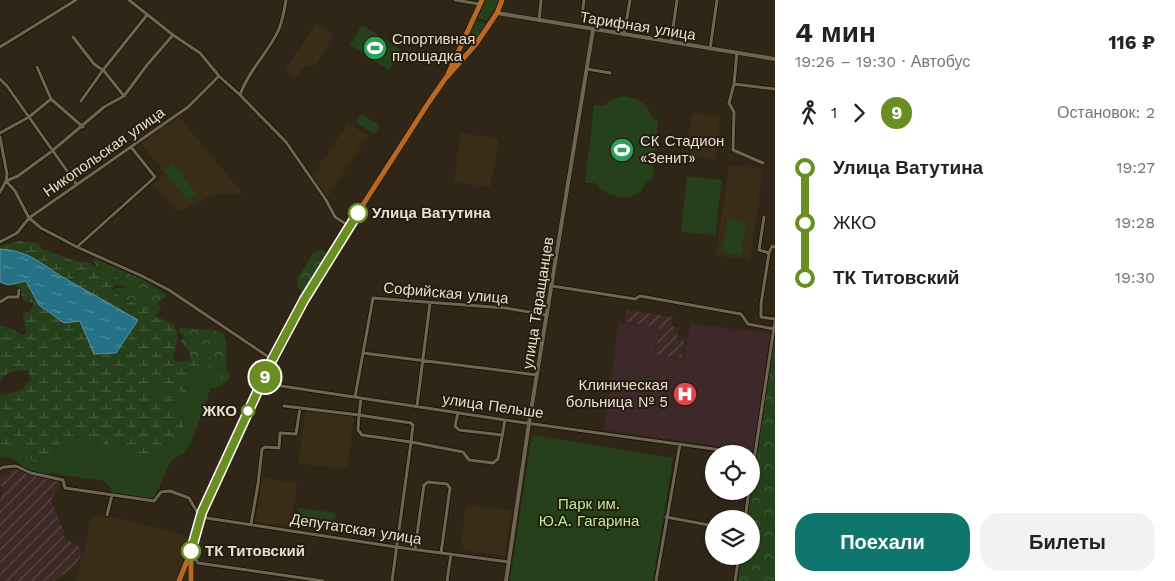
<!DOCTYPE html>
<html lang="ru">
<meta charset="utf-8">
<style>
:root{--surface:#fff;--page:#f2f2f2;--text:#222;--muted:#767676;--accent:#0f766e}
body{margin:0;font-family:"Work Sans",sans-serif;background:var(--page);color:var(--text);height:100vh;display:flex;flex-direction:column;font-size:19px;white-space:nowrap}
*{box-sizing:border-box;margin:0}
p{font-size:16px;color:var(--muted)}
.icon{flex:none;width:28px;height:28px;fill:none;stroke:currentColor;stroke-width:2;stroke-linecap:round;stroke-linejoin:round}
.map{position:relative;flex:1;overflow:hidden}
.panel{display:flex;flex-direction:column;background:var(--surface);width:400px}
.panel>*{flex:none}
.badge{padding:0 10px;border-radius:16px;font-size:18px;line-height:32px}
.buttons{position:absolute;left:705px;top:445px;display:grid;gap:10px}
.buttons a{display:grid;place-items:center;width:55px;height:55px;border-radius:50%;background:var(--surface);box-shadow:0 1px 4px #0004;font-size:25px}
.map>.badge{position:absolute;translate:-50% -50%;box-shadow:0 0 0 2px #fff}
.legs{display:flex;align-items:center;gap:8px;height:55px;padding:0 20px;font-size:16px}
.legs p{margin-inline-start:auto}
.head{display:flex;align-items:center;justify-content:space-between;height:85px;padding:0 20px}
h1{font-size:28px;font-weight:700;line-height:38px}
.primary-button{display:flex;gap:10px;margin-top:auto;padding:10px 20px}
.primary-button a{flex:1;height:58px;border-radius:20px;background:var(--accent);color:#fff;font-size:20px;font-weight:700;line-height:58px;text-align:center}
.primary-button a+a{background:var(--page);color:var(--text)}
ul{padding:0 20px;list-style:none}
li{display:flex;align-items:center;gap:18px;height:55px;font-size:19px}
li i{display:grid;place-items:center;width:8px;height:100%;margin:0 6px;background:currentColor}
li i::after{content:'';width:12px;height:12px;margin:-6px;border:4px solid;border-radius:50%;background:var(--surface)}
li p{margin-inline-start:auto}
li:first-child i{background:linear-gradient(#0000 50%,currentColor 0)}
li:last-child i{background:linear-gradient(currentColor 50%,#0000 0)}
main{display:flex;flex:1;min-height:0}
.map>svg:first-child{display:block}
.built{fill:#392d17}
.industrial{fill:url(#industrial-furrows)}
.medical{fill:#3d2929}
.green{fill:#26401b}
.forest{fill:url(#forest-crowns)}
.wetland{fill:url(#wetland-marsh)}
.water{fill:url(#water-ripples);stroke:#5e929d}
.lines{fill:none;stroke-linecap:round;stroke-linejoin:round}
.minor-casing{stroke:#170f02;stroke-width:4.5}
.tertiary-casing{stroke:#170f02;stroke-width:5}
.trunk-casing{stroke:#170f02;stroke-width:6}
.minor{stroke:#6f6553;stroke-width:3}
.tertiary{stroke:#6f6553;stroke-width:4}
.trunk{stroke:#b66927;stroke-width:5}
.line-1-casing{stroke:#fff;stroke-width:11}
.line-1{stroke:#6b8e23;stroke-width:8}
.stop-1-dot{fill:#fff;stroke:#6b8e23;stroke-width:2.5}
.labels{text-anchor:middle;dominant-baseline:central;stroke-width:4;stroke-linejoin:round;paint-order:stroke}
.street-label{font-size:15px;fill:#e4ded4;stroke:#261d0d}
.poi-label{font-size:15px;fill:#e4ded4;stroke:#261d0d;text-anchor:start}
.stop-label{font-size:15px;font-weight:bold;fill:#e4ded4;stroke:#261d0d;text-anchor:start}
.park-label{font-size:15px;fill:#b0ee99;stroke:#261d0d}
</style>
<main>
<div class="map">
<svg width="775" height="581" viewBox="0 0 775 581">
<defs>
<pattern id="industrial-furrows" width="10" height="10" patternUnits="userSpaceOnUse" patternTransform="scale(1.25)"><rect width="10" height="10" fill="#3d2a27"/><path d="M-1 1l2-2M0 10L10 0M9 11l2-2" fill="none" stroke="#594845"/></pattern>
<pattern id="forest-crowns" width="20" height="18" patternUnits="userSpaceOnUse" patternTransform="scale(1.25)"><rect width="20" height="18" fill="#26401b"/><path d="M2 6a3 3 0 1 1 6 0M12 15a3 3 0 1 1 6 0" fill="none" stroke="#455b3b"/></pattern>
<pattern id="wetland-marsh" width="20" height="14" patternUnits="userSpaceOnUse" patternTransform="scale(1.25)"><rect width="20" height="14" fill="#26401b"/><path d="M1 5h8M5 5V1M11 12h8M15 12V8" fill="none" stroke="#455b3b"/></pattern>
<pattern id="water-ripples" width="26" height="14" patternUnits="userSpaceOnUse" patternTransform="scale(1.25)"><rect width="26" height="14" fill="#257286"/><path d="M2 4q2-2 4 0t4 0M15 11q2-2 4 0t4 0" fill="none" stroke="#4f8c9c"/></pattern>
</defs>
<rect width="100%" height="100%" fill="#2f2617"/>
<path class="built" d="M316,24L334,35L316,64L310,67L305,65L296,78L285,70Z
M692,113L720,117L715,159L686,155Z
M179,117L243,194L213,195L178,212L153,185L164,173L141,142Z
M348,123L368,136L326,199L311,177Z
M461,133L499,139L490,187L454,182Z
M729,165L763,169L750,260L716,255Z
M306,409L354,416L347,470L298,463Z
M262,478L297,483L291,526L256,522Z
M466,505L511,510L505,556L460,550Z
M109,516L177,533L189,538L177,581H75L85,548L91,517Z"/>
<path class="industrial" d="M627,310L673,317L672,326L678,328L677,339L684,340L682,358L655,355L659,328L625,322Z
M14,469L34,476L62,481L51,500L64,532L63,536L80,548L81,556L74,567L54,581H0V501L3,488L0,485V482L1,477Z"/>
<path class="medical" d="M619,322L659,328L654,355L684,359L690,324L771,333L753,451L603,430Z"/>
<path class="green" d="M486,0H499L487,21L478,18Z
M476,21L486,23L473,43H469L467,41Z
M362,25L401,50L389,70L350,45Z
M624,96C640,99 648,103 652,119L658,120L652,181H646C641,206 606,199 595,183H585L594,105L604,106L613,99Z
M362,114L380,126L374,134L356,122Z
M173,163L197,195L188,201L164,170Z
M687,176L722,180L715,235L681,232Z
M727,219L746,222L741,255L722,252Z
M209,372H219L220,375L218,383L222,386L210,389C208,398 191,446 186,451C181,456 174,457 170,463C162,476 161,488 151,501L112,495L110,487L104,481L51,473L41,476L31,473L13,459L2,456L0,458V448L18,447L34,462L50,460C55,455 55,448 60,443C71,432 94,439 106,445L116,440L123,442L136,451L135,461L141,466L184,426L173,399H178L179,396L175,392L169,393L165,390L149,393L147,390L153,383L163,381L168,387L188,392L187,384L193,374L198,376Z
M532,435L673,458L653,581H510Z
M298,508L336,513L333,529L296,524Z"/>
<path class="forest" d="M322,249L327,254L303,293L298,286L297,279L314,252Z
M94,258L146,281L167,296L159,301L158,305L161,309L154,316L137,304L115,294L113,292L116,288H125L126,282L96,266L93,259Z
M180,328L214,330L223,334C232,349 221,362 230,377L222,386L218,383L220,375L219,372H209L204,377L193,374L210,364L209,362L190,360V354L181,341L184,335L179,331Z
M775,332V581H737L741,556H751V519H747Z
M164,385L165,390L169,393L175,392L179,396L178,399L167,398L156,402L151,398L149,393L161,391V386Z"/>
<path class="wetland" d="M20,241L38,243L42,249L75,261L87,262L126,282V286L115,284L112,289C118,298 129,299 138,305C144,308 149,313 154,316C159,319 164,319 169,322C182,329 177,345 173,357L176,362L190,360L209,361L210,364C198,372 186,375 189,392C177,392 170,390 163,381L153,383L147,390L151,398L156,402L167,398L173,399L184,426L141,466L136,465L135,451L123,442L116,440L106,445C94,439 71,432 60,443C55,448 55,455 50,460L34,462L18,447L0,448V395C17,391 18,395 31,380L28,371C16,370 6,370 0,382V325L13,329L23,335L27,333L22,313L29,312L34,303L24,301L18,287L0,282V246Z"/>
<path class="water" d="M0,249C31,251 42,265 66,279C90,293 114,306 138,320L116,353L94,354L80,321L64,323L39,305L26,281L8,285L0,282Z"/>
<g class="lines">
<g class="minor-casing">
<path id="minor" d="M129,0L173,35L200,53L219,76L240,95L286,142L326,200L335,217L349,226
M455,0L479,4
M582,16L584,0
M539,21L541,0
M624,35L630,0
M73,37L94,64L104,71L124,96
M671,42L677,0
M0,47L76,0
M710,49L717,0
M737,52L734,84L775,89
M37,67L51,99L83,127
M587,69L610,73
M0,79L7,86L77,185
M734,84L729,103L734,112L733,150L763,163
M240,95C248,71 268,53 278,31C283,21 284,10 286,0
M81,101L103,70L147,15
M0,133L29,117L51,99
M0,137L7,174L6,181
M6,181L15,191L29,218L41,228L77,247L142,276L169,290L273,360
M0,192L6,181L18,176L52,151L104,107L124,96L147,65L173,35
M764,217L759,250L769,253
M0,242L17,233L29,218L188,107L219,76
M77,247L155,177L131,147
M775,247L772,246L769,253L761,304V317L775,319
M552,286L635,299L640,296L741,314L748,324L774,329
M0,302L8,297H18L19,290
M363,353L537,375
M262,383L505,420L750,454
M355,397L373,298L505,308L547,315
M284,406L359,415L361,398
M417,406L430,303
M458,413L455,426L459,430L502,435
M359,415L411,423L413,425L411,442L362,435L358,430Z
M0,469L4,467L16,466L31,473L63,480L65,488L154,501L161,492L170,491L189,498L200,517L396,547L509,562
M751,480L775,321
M107,515L112,495
M666,517L714,526
M745,519L749,491
M251,524L258,484L262,449L265,447L279,448L280,433L296,434L300,408
M415,549L424,485L428,482L447,484L450,488L441,553
M192,553L198,563L323,581
M392,581L411,442L463,452L469,460L493,463L498,459L505,420
M447,581L451,554
M656,581L680,444
M735,581L739,556"/>
</g>
<g class="tertiary-casing">
<path id="tertiary" d="M497,13L775,59
M506,581L529,423L593,30"/>
</g>
<g class="trunk-casing">
<path id="trunk" d="M448,74L482,0
M191,554V581
M179,581L191,551L201,512L273,360L304,300L357,214L429,102L445,79L476,44L497,13L502,0"/>
</g>
<use href="#minor" class="minor"/>
<use href="#tertiary" class="tertiary"/>
<use href="#trunk" class="trunk"/>
</g>
<g class="lines">
<g class="line-1-casing">
<path id="line-1" d="M191,551L202,512L272,360L304,300L358,213"/>
</g>
<use href="#line-1" class="line-1"/>
</g>
<defs>
<g id="stadium-disc" transform="scale(1.25)"><circle r="9.5" fill="#2e9e5b" stroke="#261d0d"/><path d="M0-5a6.5 5 0 1 0 0 10a6.5 5 0 1 0 0-10ZM-3.5-1.8h7v3.6h-7Z" fill="#fff"/></g>
<g id="hospital-disc" transform="scale(1.25)"><circle r="9.5" fill="#e0444e" stroke="#261d0d"/><path d="M-5-5h3v3.5h4V-5h3V5h-3V1.5h-4V5h-3Z" fill="#fff"/></g>
</defs>
<g fill-rule="evenodd">
<use href="#stadium-disc" x="375" y="48"/>
<use href="#stadium-disc" x="622" y="150"/>
<use href="#hospital-disc" x="685" y="394"/>
</g>
<g class="stop-1-dot">
<circle cx="358" cy="213" r="9"/>
<circle cx="248" cy="411" r="6"/>
<circle cx="191" cy="551" r="9"/>
</g>
<g class="labels">
<g class="street-label">
<text transform="translate(638 26) rotate(9)">Тарифная улица</text>
<text transform="translate(104 152) rotate(-35)">Никопольская улица</text>
<text transform="translate(446 293) rotate(5)">Софийская улица</text>
<text transform="translate(538 303) rotate(-81)">улица Таращанцев</text>
<text transform="translate(493 406) rotate(8)">улица Пельше</text>
<text transform="translate(356 529) rotate(9)">Депутатская улица</text>
</g>
<g class="poi-label">
<text x="392" y="39">Спортивная<tspan x="392" dy="17">площадка</tspan></text>
<text x="640" y="141">СК Стадион<tspan x="640" dy="17">«Зенит»</tspan></text>
<text x="668" y="385" text-anchor="end">Клиническая<tspan x="668" dy="17">больница № 5</tspan></text>
</g>
<g class="stop-label">
<text x="372" y="213">Улица Ватутина</text>
<text x="237" y="411" text-anchor="end">ЖКО</text>
<text x="205" y="551">ТК Титовский</text>
</g>
<g class="park-label">
<text x="589" y="504">Парк им.<tspan x="589" dy="17">Ю.А. Гагарина</tspan></text>
</g>
</g>
</svg>
<div class="buttons">
<a><svg class="icon" aria-label="locate" viewBox="0 0 24 24"><circle cx="12" cy="12" r="6"/><path d="M12 2v4M12 18v4M2 12h4M18 12h4"/></svg></a>
<a><svg class="icon" aria-label="layers" viewBox="0 0 24 24"><path d="M12 4l9 5-9 5-9-5zM3 14l9 5 9-5"/></svg></a>
</div>
<b class="badge" style="left:265px;top:377px;background:#6b8e23;color:#fff">9</b>
</div>
<section class="panel">
<div class="head"><div><h1>4 мин</h1><p>19:26 – 19:30 · Автобус</p></div><b>116 ₽</b></div>
<div class="legs"><svg class="icon" aria-label="walk" viewBox="0 0 24 24"><circle cx="13" cy="4" r="2"/><path d="M13 8l-2 6 4 7M11 14l-3 7M7 12l3-4h3l4 4"/></svg>1<svg class="icon" aria-label="forward" viewBox="0 0 24 24"><path d="M9 5l7 7-7 7"/></svg><b class="badge" style="background:#6b8e23;color:#fff">9</b><p>Остановок: 2</p></div>
<ul>
<li><i style="color:#6b8e23"></i><b>Улица Ватутина</b><p>19:27</p></li>
<li><i style="color:#6b8e23"></i><span>ЖКО</span><p>19:28</p></li>
<li><i style="color:#6b8e23"></i><b>ТК Титовский</b><p>19:30</p></li>
</ul>
<div class="primary-button"><a>Поехали</a><a>Билеты</a></div>
</section>
</main>
